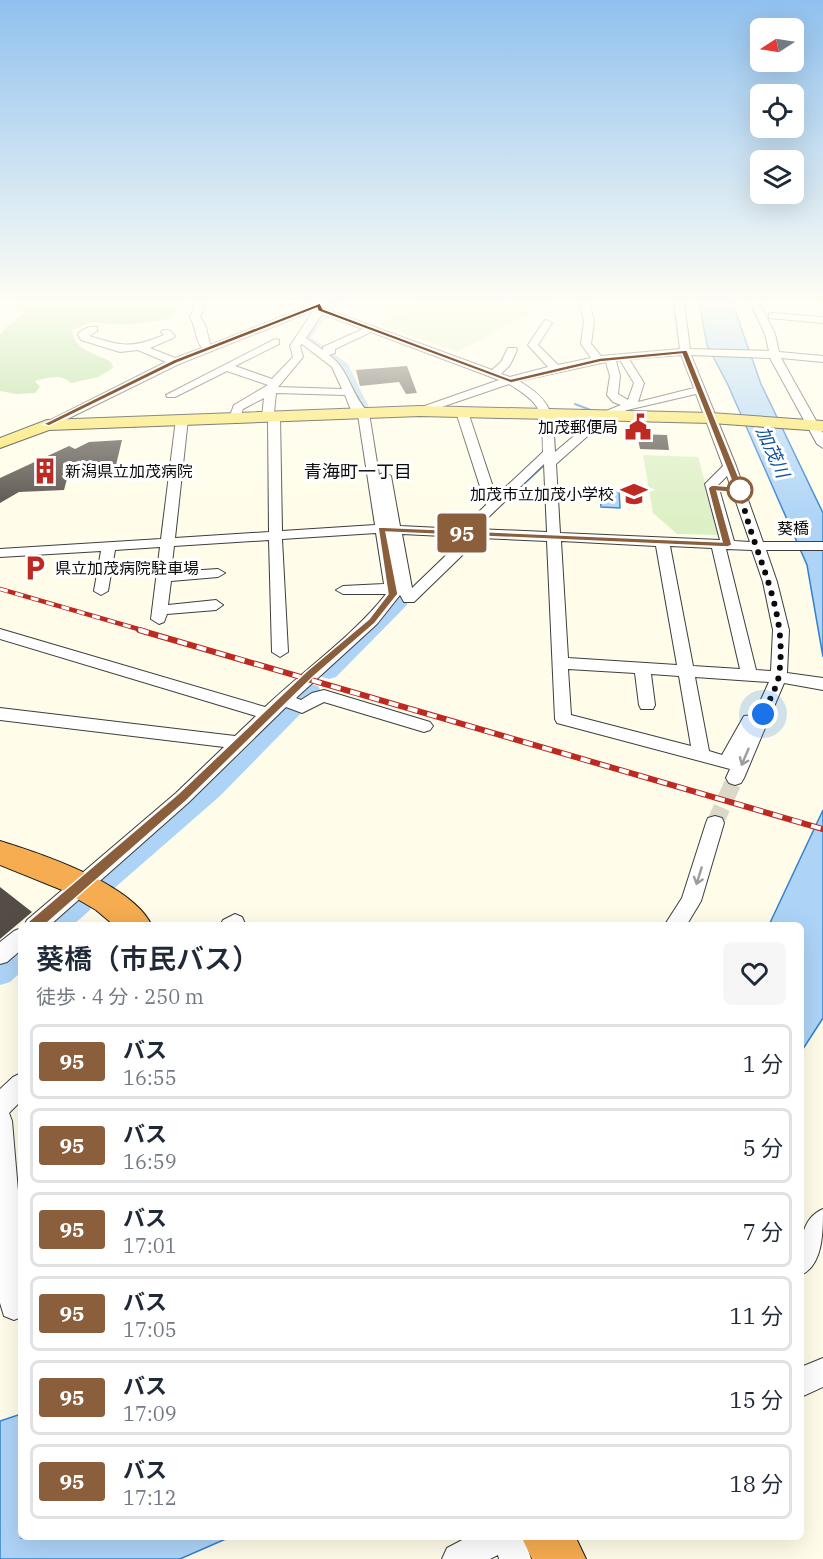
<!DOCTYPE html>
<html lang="ja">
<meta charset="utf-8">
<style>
:root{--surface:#fff;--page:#f6f6f7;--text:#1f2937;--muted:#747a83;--line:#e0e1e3}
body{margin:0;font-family:"IBM Plex Serif","Noto Sans JP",serif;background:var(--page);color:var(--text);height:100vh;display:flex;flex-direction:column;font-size:22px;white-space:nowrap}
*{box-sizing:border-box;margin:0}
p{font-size:20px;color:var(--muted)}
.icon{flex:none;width:33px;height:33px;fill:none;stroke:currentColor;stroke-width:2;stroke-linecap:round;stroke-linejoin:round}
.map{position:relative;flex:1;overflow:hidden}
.sheet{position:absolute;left:18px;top:922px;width:786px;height:618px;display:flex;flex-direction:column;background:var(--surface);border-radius:9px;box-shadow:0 6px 24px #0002}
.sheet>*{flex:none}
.badge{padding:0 12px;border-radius:4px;font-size:21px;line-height:39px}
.needle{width:39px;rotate:258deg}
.buttons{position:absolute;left:750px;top:18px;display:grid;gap:12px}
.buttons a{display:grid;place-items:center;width:54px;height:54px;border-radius:9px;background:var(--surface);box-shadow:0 6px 24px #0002;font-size:30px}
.you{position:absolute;width:30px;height:30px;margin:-15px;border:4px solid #fff;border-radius:50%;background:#1a73e8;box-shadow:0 0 0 9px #1a73e833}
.map>.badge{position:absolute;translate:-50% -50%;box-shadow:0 0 0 3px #fff}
.round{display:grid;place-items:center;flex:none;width:63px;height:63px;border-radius:9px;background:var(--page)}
.summary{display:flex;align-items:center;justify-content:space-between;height:102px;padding:0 18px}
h1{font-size:28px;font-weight:600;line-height:45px}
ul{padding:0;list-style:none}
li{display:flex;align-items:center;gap:18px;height:75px;margin:0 12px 9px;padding:0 6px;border:3px solid var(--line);border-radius:9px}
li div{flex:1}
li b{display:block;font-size:22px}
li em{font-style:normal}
li .badge{min-width:66px;font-weight:700;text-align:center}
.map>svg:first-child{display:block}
.forest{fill:#abda92}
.pitch{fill:#ddf0c5}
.water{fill:#add4f7;stroke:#3481ce;stroke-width:1.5}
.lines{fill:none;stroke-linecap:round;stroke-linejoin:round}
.stream-far1{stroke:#3481ce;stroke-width:2}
.stream{stroke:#3481ce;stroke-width:3}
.river{fill:#add4f7;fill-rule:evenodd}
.building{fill:#544d47}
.minor-tunnel{stroke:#dad9c8;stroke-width:17;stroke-dasharray:17 9;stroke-linecap:butt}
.minor-casing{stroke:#3e3e3e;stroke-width:2}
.major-casing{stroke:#1c1c1c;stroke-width:2}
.highway-casing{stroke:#1c1c1c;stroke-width:2}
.minor{fill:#fff;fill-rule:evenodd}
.major{fill:#fae45e;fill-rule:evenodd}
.highway{fill:#f6ac50;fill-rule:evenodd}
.rail-far1-casing{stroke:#bc2a22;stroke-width:4.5}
.rail-casing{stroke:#bc2a22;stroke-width:6}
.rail-far1{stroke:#fff;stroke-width:3;stroke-dasharray:8;stroke-linecap:butt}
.rail{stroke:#fff;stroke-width:4;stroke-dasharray:10;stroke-linecap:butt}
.oneway{stroke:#9d9d9d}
.line{fill:#8b5e3c;stroke:#fff;stroke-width:1.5}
.walk{stroke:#0b0b0b;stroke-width:6;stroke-dasharray:0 10.8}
.stop-dot{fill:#fff;stroke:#8b5e3c;stroke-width:3}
.labels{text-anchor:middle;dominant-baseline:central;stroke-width:6;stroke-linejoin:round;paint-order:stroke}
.far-poi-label{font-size:16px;fill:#0b0b0b;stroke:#fff;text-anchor:end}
.far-street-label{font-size:16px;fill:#0b0b0b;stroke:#fff}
.far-water-label{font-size:18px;font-style:italic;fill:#14549d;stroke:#fff}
.far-neighbourhood-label{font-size:18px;fill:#0b0b0b;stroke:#fff}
</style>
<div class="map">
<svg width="823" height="1559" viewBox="0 0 823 1559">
<rect width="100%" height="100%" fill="#fffde9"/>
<path class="forest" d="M16,302H180V307L167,320L124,325L92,322L72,330C72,349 97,354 111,362L113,368L98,377L71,383C60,373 48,378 35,381L40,387L35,393L16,394L0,391V335L6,327L28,311L11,308Z"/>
<path class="pitch" d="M423,302H550L457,352L378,324Z
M643,455L698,457L720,535L677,534L653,513Z"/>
<path class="water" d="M699,302H732L761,384L823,513V657L807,565L728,385L707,345Z
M599,488L619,490L620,508L601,507Z
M823,810V1018L801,1052V926L769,925Z
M21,1414V1538H228L180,1559H0V1421Z"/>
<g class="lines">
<path class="stream-far1" d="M575,404L596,412"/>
<path class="stream" d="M509,497L547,462"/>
<path class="river" d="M331,302H345L327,313L328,315L311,337L348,364L370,410L368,413H358L337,369L299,337L318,312H321L322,308Z
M400,587L406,589L409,593L407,605L336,677L329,679L322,677L319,672L322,667L391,600L394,589Z
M311,684L318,686L321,691L318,696L220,796L111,891L102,894L93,891L90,884L93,877L204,784L304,686Z
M81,891L90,894L94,902L90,910L72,926H41C48,911 66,896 81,891Z
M21,943V972L10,982L0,985V956L12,947Z"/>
</g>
<path class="building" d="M407,366L417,393L406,394L399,382L360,386L356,370Z
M637,434L667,435L669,450L640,449Z
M122,440L116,465L83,467L68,475L64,490L19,492L0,503V478L69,446L75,449L89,442Z
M0,887L32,912L0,939Z"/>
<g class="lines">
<path class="minor-tunnel" d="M715,823L735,778"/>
<g class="minor-casing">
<path id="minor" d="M192,302H201L205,307L200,317L206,327L210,345L316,303L331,302L323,308L492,370L501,362L508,348H516L517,350L510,365L501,374L510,377L548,367L528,345L544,321L547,320L552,323L538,345L558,365L591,358L581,344L584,321L579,302H589L594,321L591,344L601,356L680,349L674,302H684L690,349L769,351L765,334L750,302H759L775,334L779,352L823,356V362L781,358L823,433V448L817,444L770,358L691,355L736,466L763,542H823V550H766L777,582L789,630L787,673L823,678V690L784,683L744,778L741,783L735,785L729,783L726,778L730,769L557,723L555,719L547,541L480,538L414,602H404L400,595L377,624L296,698L301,700L312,693L324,690L430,722L433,726L430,730L424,732L324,702L302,713L286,707L188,803L49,926H24L27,920L176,793L224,747L0,720V708L235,736L256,716L0,639V629L265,707C305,669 352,637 386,594H343L336,590L343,586L384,584L376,533L282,539L288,652L280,657L272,652L269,540L174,546L171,572L218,569L225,573L218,577L171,581L168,605L216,600L223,605L216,610L167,614L164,622L159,624L151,619L160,547L115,550L108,591L101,595L94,591L101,551L0,557V549L161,539L176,419L182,416L188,419L175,538L269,532L268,420L262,417L264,398L243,409L239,420H231L229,418L234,405L268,385L227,371L175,397H167L166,395L275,339L279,340V344L235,366L272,379L293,357L290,346L313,311L179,364L51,427L47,428L41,425L166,362L138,350L120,352L81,340L78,334C82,329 91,325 97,327V331L89,336C122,346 131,349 164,335L161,332L163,330H169L175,336L173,338L150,348L175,358L202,348C195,340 196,327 190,317L195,307ZM322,314L363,329L323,347V350L306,338ZM371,332L499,380L416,409V413H424L509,384C545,406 542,412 543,452L496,496L468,412L462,409L456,412L486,505L461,529L400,526L391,476L385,472L379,475L369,413C351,396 350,370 329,355L335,353V349ZM302,344L332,367L342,389L278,387L303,357L300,346ZM681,355L694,388L638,402L644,383L629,359ZM620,360L634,383L628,400L618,394L620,376L616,361ZM606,362L610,376L607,395L613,402L621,405L601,413L555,452C553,414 554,402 519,381ZM276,393L345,395L351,410L358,415L375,525L282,531L280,416L274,413ZM696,394L723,466L705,484L720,540L560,533L556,464L608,418L627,410ZM544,464L547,532L476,529ZM727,476L750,542L734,541L718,485ZM402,534L464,537H465L412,588ZM561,541L656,546L677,665L568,658ZM670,546L712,548L740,669L693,666ZM726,549L752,550L763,582L773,630L771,671L756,670ZM568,669L635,673L639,705L641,709H653L655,705L651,674L679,676L691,746L571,715ZM695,677L769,682L754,715L744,716L722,755L709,751Z
M772,313L823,317V323L769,318V314Z
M715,816L722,818L724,823L701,901L686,926H664L682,898L706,823L708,818Z
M235,914L242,917L246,926H220L223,920Z
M21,928V950L7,962L0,964V942L14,931Z
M21,1073V1101L9,1113L12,1121L21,1226V1317L14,1320L4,1316L0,1303V1089L13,1077Z
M823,1209C823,1233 823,1265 801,1275C801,1252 797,1220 823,1209Z
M823,1358V1387L801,1397V1367Z
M466,1538H525L531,1559H499L498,1555L490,1559H442L447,1548Z"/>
</g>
<g class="major-casing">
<path id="major" d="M420,406L711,413L823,421V431L711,423L420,416L49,430L0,448V438L47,420Z"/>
</g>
<g class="highway-casing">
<path id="highway" d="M0,841C42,854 133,884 152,926H115L96,910L62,890L0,865Z
M522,1538H576L586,1559H532Z"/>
</g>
<use href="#minor" class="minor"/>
<use href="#major" class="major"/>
<use href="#highway" class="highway"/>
<g class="rail-far1-casing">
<path id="rail-far1" d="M0,589L145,631"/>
</g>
<g class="rail-casing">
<path id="rail" d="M139,630L823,829"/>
</g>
<use href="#rail-far1" class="rail-far1"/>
<use href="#rail" class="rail"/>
</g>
<defs><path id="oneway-shaft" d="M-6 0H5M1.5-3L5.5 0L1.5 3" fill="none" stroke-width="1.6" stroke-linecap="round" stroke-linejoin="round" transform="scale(1.5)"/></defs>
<g class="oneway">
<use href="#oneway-shaft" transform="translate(745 757) rotate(113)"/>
<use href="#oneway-shaft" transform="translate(699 876) rotate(107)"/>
</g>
<linearGradient id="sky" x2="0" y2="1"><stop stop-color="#90c1ee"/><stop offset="0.58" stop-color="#fffef5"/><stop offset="1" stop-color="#fffef5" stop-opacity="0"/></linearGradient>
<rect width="823" height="521" fill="url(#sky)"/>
<path class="line" d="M320,303L323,309L511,379L600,358L687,350L744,490L740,493L717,491L732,545L728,547L386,532L398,594L375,623L314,676L186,801L39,930H29L27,926L29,921L178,794L307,671L369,619L388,594L378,527L722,542L708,488L712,485L734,487L682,354L600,362L511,383L318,311L317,308L177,363L49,426L43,424L173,360Z"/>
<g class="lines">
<path class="walk" d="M740,490C752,553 789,607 779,675C777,688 768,702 763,714"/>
</g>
<defs>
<g id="civic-bare" transform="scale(2.07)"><path d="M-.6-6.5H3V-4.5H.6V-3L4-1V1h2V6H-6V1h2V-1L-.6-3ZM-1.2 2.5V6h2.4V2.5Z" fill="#bc2a22" stroke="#fff" stroke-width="2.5" paint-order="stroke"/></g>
<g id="building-bare" transform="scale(2.07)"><path d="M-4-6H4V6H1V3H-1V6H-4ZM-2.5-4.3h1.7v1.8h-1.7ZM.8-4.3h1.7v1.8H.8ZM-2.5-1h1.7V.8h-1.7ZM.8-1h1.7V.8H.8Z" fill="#bc2a22" stroke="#fff" stroke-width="2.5" paint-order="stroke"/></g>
<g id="school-bare" transform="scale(2.07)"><path d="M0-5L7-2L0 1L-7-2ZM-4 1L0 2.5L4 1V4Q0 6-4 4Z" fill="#bc2a22" stroke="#fff" stroke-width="2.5" paint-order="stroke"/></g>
<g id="parking-bare" transform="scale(2.07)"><path d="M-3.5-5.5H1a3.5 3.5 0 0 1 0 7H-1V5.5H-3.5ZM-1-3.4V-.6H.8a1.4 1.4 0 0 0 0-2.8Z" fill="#bc2a22" stroke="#fff" stroke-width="2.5" paint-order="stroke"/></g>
</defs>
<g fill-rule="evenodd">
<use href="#civic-bare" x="638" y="427"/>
<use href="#building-bare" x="45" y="471"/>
<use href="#school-bare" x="634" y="494"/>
<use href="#parking-bare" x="35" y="568"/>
</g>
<circle class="stop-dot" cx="740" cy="490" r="12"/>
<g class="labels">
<g class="far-poi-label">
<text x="618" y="427">加茂郵便局</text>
<text x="65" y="471" text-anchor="start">新潟県立加茂病院</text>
<text x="614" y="494">加茂市立加茂小学校</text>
<text x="55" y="568" text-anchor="start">県立加茂病院駐車場</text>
</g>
<g class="far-street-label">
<text x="793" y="528">葵橋</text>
</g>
<g class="far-water-label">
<text transform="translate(773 452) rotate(66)">加茂川</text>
</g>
<g class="far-neighbourhood-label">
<text x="358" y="471">青海町一丁目</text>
</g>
</g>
</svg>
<div class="buttons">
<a><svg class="needle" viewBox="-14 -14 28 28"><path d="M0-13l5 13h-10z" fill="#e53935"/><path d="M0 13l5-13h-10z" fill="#747a83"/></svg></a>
<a><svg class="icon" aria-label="locate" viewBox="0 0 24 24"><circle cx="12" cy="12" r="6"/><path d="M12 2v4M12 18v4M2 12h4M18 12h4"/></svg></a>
<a><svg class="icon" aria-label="layers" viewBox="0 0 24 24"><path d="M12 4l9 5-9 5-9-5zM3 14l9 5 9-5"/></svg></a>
</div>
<div class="you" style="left:763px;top:714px"></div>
<b class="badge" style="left:462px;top:533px;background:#8b5e3c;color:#fff">95</b>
<section class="sheet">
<div class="summary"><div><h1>葵橋（市民バス）</h1><p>徒歩 · 4 分 · 250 m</p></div><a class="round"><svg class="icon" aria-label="heart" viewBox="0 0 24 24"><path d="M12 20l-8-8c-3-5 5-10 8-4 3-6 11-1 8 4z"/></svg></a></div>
<ul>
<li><span class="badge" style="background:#8b5e3c;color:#fff">95</span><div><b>バス</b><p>16:55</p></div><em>1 分</em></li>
<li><span class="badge" style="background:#8b5e3c;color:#fff">95</span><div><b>バス</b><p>16:59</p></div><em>5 分</em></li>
<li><span class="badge" style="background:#8b5e3c;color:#fff">95</span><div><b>バス</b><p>17:01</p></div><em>7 分</em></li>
<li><span class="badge" style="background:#8b5e3c;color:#fff">95</span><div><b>バス</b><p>17:05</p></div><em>11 分</em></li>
<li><span class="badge" style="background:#8b5e3c;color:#fff">95</span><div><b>バス</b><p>17:09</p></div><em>15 分</em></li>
<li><span class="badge" style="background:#8b5e3c;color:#fff">95</span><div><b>バス</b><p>17:12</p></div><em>18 分</em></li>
</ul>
</section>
</div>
